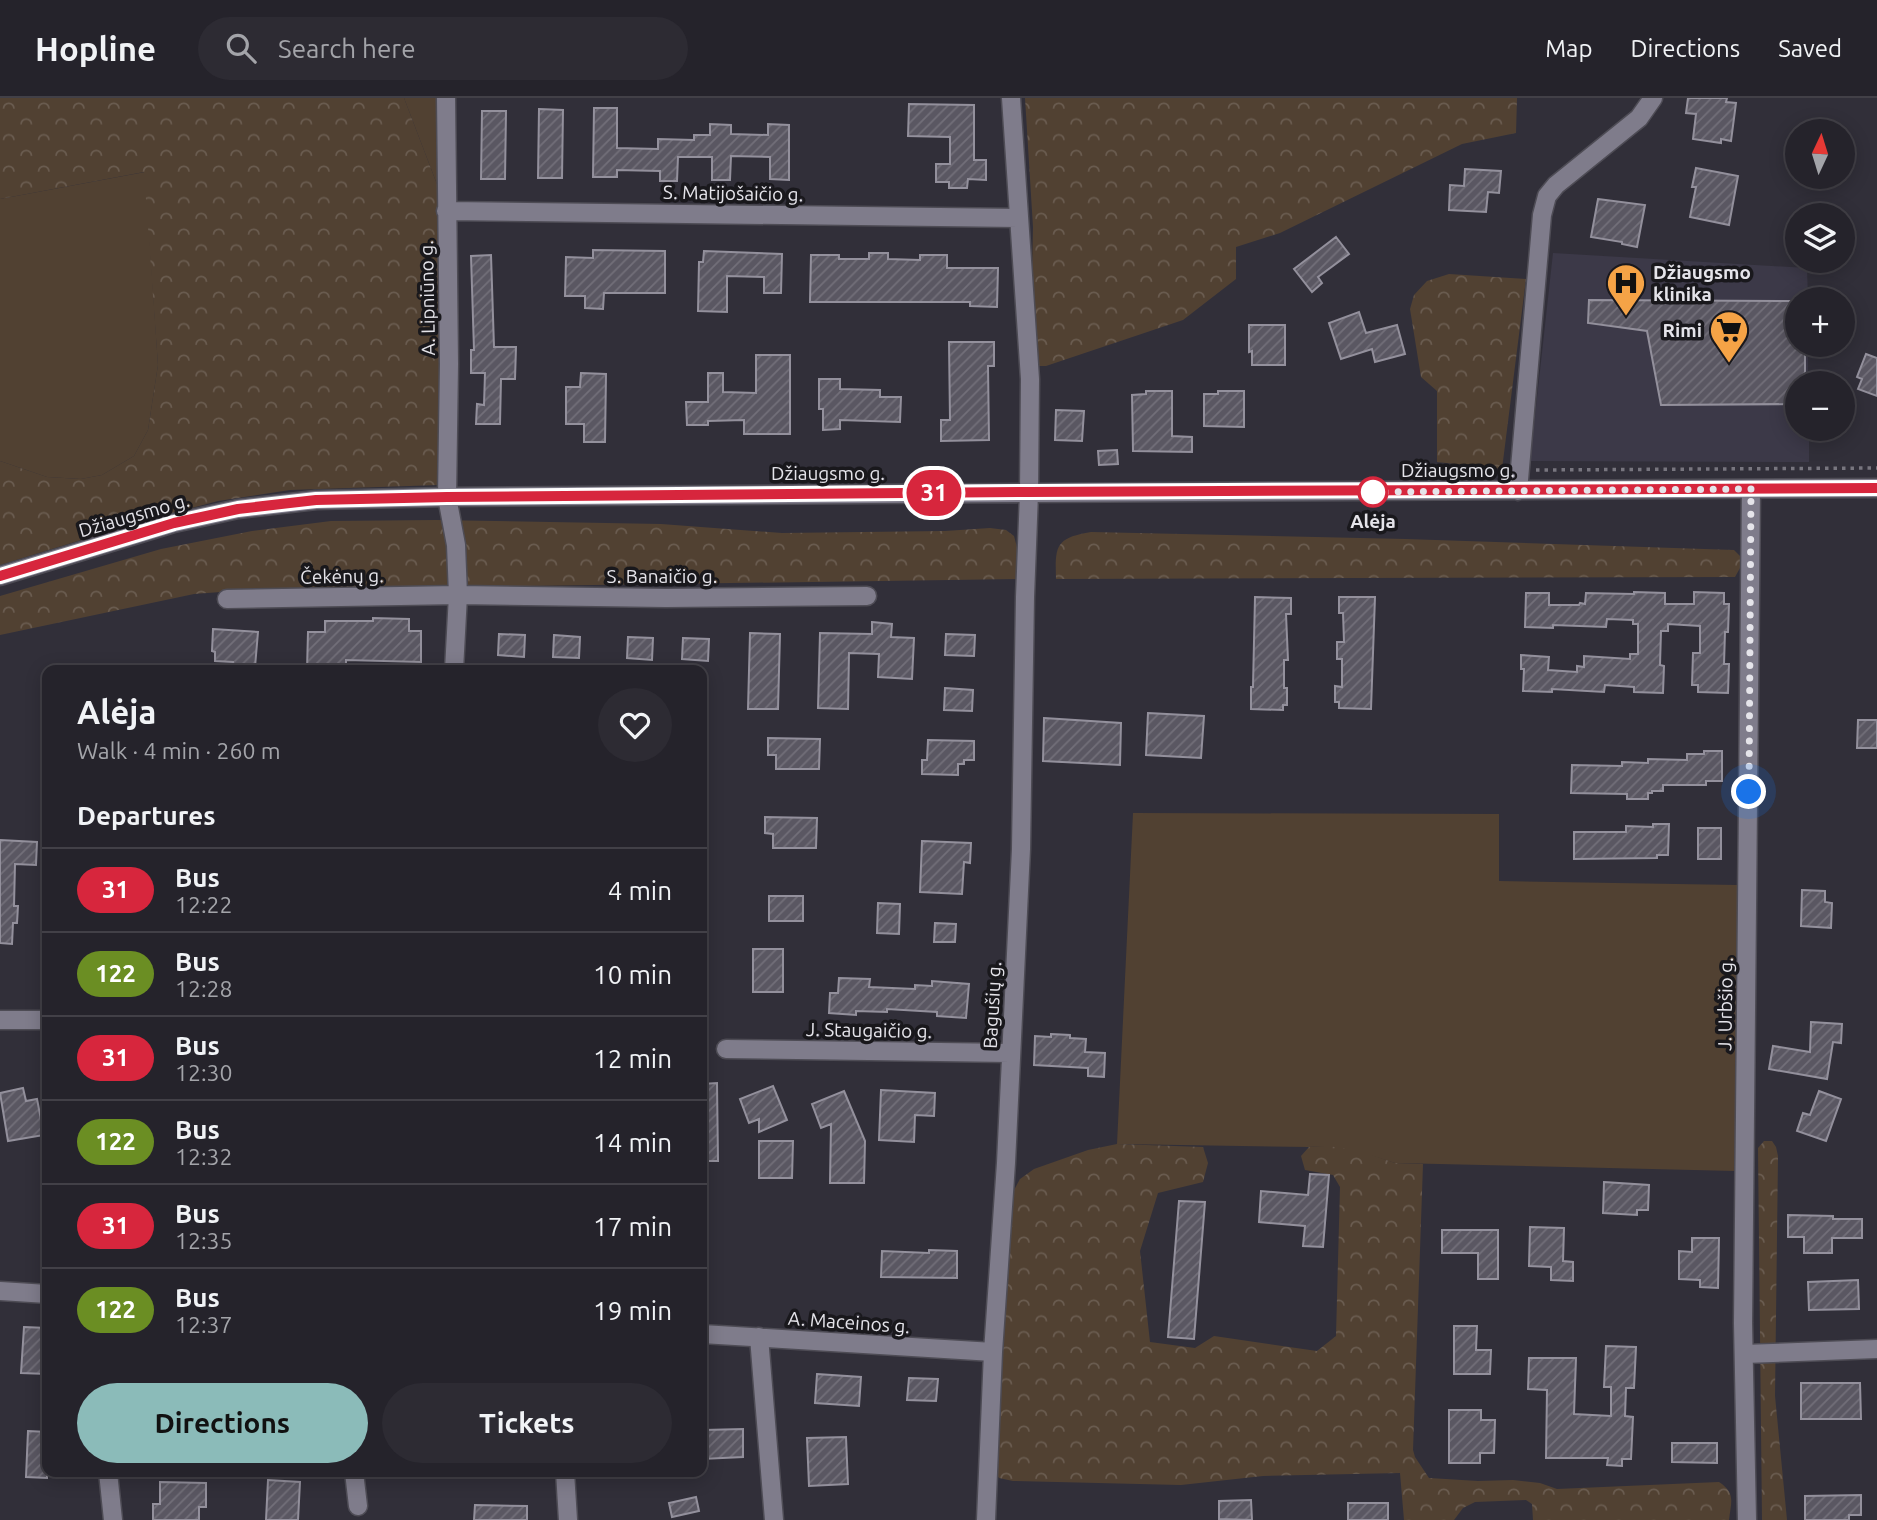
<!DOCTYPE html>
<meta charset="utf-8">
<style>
:root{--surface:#25232b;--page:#2d2b33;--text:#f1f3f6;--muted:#a3a4a9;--line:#424047;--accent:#8bbbb9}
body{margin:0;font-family:Ubuntu,sans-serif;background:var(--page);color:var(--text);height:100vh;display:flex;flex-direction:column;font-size:26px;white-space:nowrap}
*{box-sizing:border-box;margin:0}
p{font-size:23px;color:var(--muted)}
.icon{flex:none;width:38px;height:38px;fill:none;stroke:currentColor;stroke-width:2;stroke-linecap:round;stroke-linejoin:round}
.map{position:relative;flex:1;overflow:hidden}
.drawer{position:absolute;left:42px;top:567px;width:665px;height:812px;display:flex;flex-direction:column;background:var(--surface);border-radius:14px;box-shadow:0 4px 18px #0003,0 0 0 2px var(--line)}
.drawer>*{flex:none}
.badge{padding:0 14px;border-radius:23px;font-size:24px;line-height:46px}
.needle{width:46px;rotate:4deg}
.tools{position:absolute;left:1785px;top:21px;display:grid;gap:14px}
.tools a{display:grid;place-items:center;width:70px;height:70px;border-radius:50%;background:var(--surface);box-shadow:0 4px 18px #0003,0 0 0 2px var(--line);font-size:35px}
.you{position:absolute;width:35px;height:35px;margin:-18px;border:5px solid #fff;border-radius:50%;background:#1a73e8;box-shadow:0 0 0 10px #1a73e833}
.map>.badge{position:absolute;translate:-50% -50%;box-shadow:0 0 0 4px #fff}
h2{padding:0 35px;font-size:26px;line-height:63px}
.round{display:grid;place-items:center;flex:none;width:74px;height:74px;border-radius:37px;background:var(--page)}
.overview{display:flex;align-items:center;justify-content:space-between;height:119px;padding:0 35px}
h1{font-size:33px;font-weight:700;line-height:52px}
.cta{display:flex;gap:14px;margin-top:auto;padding:14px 35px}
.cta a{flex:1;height:80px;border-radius:42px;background:var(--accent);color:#111;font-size:28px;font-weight:700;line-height:80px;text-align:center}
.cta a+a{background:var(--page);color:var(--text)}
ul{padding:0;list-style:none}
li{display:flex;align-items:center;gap:21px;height:84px;padding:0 35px;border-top:2px solid var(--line)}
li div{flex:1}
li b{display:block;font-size:26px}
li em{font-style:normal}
li .badge{min-width:77px;font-weight:700;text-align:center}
header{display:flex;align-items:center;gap:42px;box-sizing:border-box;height:98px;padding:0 35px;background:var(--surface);border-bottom:2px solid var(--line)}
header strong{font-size:33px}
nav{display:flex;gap:38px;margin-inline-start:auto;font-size:24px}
.search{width:490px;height:63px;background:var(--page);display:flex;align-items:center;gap:18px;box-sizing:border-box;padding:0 24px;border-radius:38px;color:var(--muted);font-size:26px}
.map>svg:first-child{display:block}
.built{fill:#3c3948}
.grass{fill:#514132}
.forest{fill:url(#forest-crowns)}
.building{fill:url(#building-hatch);stroke:#93909c;stroke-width:2}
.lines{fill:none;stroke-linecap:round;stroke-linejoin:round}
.minor-casing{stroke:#4e4c55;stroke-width:21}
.path{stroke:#78767f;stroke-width:3.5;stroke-dasharray:3.5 5;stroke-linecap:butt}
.minor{stroke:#7f7c8b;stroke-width:18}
.line-casing{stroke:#fff;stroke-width:16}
.line{stroke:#d7263d;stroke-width:10}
.walk{stroke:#e5e4ea;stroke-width:7;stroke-dasharray:0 12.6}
.stop-dot{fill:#fff;stroke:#d7263d;stroke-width:3.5}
.labels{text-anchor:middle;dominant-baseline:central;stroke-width:7;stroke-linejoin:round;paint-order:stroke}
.street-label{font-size:19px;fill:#e5e4ea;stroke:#19181c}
.poi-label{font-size:19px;font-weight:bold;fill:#e5e4ea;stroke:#19181c;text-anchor:start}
.stop-label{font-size:19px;font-weight:bold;fill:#e5e4ea;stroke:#19181c}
</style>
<header>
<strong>Hopline</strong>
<div class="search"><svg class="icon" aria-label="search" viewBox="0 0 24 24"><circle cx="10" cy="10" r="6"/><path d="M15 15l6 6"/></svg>Search here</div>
<nav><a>Map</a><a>Directions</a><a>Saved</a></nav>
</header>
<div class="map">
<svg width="1877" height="1422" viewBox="0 0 1877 1422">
<defs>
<pattern id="forest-crowns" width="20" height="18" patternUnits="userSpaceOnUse" patternTransform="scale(1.75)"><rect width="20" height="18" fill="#514132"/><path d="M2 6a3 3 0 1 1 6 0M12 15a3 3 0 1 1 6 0" fill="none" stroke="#6a5c50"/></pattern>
<pattern id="building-hatch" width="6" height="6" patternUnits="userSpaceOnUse" patternTransform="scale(1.75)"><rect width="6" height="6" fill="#5a5762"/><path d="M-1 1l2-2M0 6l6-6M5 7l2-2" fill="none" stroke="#726f79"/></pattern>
</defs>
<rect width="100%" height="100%" fill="#312f39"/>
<path class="built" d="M1553,155L1807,170L1808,201H1797V247H1808V285H1797V331H1809V364L1530,363Z"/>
<path class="grass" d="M404,0H439L438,89Z
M145,74L158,267L148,332L134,358L102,377L81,381L47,379L0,363V101Z
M1133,715L1499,716V783L1738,787L1735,1073L1395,1065C1367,1056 1340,1047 1309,1049L1117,1046Z"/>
<path class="forest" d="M0,0H404L438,89L440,236L439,387L290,392L218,403L143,423L0,467V363L47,379L81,381L102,377L134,358L148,332L158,267L144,74L0,101Z
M1025,0H1517L1516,35L1462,46L1280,135L1236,149V181L1183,222L1046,268H1037L1031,229L1033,129Z
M1449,176L1526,181L1502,371L1437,364V293L1421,279L1410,211L1414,197L1427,183Z
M436,422L661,426L782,435L945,433L990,430L1006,432L1014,438L1018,453V481L247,492L194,496L0,537V498L161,451L252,433L331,423Z
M1091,434L1405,441L1734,452L1742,460L1740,470L1735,479L1056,481C1055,447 1056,440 1091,434Z
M1764,1043H1772L1776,1049L1778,1058L1775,1298L1787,1422H1762L1758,1050Z
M1117,1046L1203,1049L1208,1065L1203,1084L1158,1095L1140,1153L1150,1244L1195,1250L1214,1238L1317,1253L1336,1238L1340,1089L1333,1077L1305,1072L1301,1058L1309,1049L1327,1048L1357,1052L1395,1065L1423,1066L1413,1352L1415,1359L1429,1380L1478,1383L1513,1382L1540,1385L1557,1391L1719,1384C1736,1395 1731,1404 1729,1422H1533L1532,1406L1526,1402L1475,1404L1463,1410L1454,1422H1404L1400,1375L1263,1378L1181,1387L1013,1383L999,1380L993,1371L1014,1092L1020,1081L1034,1071L1088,1052Z"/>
<path class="building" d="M1688,0H1727L1726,4L1736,5L1731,43L1721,41V45L1693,41L1696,16L1686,15Z
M909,6L974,7V62H986V82L968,81L967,90H949V84H936V66H950V39L908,38Z
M594,10H617V50L658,51V41L694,42V37H710V26L731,27V36L768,37V26L789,27V82L770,81V59L731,58L730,82H712V59H678L677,83H660V73L617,72V79H593Z
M539,11L563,12L562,80H538Z
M482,13H506L505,81H481Z
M1696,70L1738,78L1729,127L1690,119L1696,89H1692Z
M1465,71L1501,73L1499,95L1488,94L1486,114L1449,112L1450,87L1464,88Z
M1598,101L1645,107L1637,149L1622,146V144L1591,139Z
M1336,139L1349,156L1318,179L1322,185L1312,194L1294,171Z
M593,152L665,153V195H604L603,211L585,210V198H565L566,159L593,160Z
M704,153L782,156L781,195H764V179L727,178V214L698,213L699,164H703Z
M869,155H888V161L920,162V157H947V170H998L997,209L970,208V204H810L811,157H839V161H869Z
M491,157L494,249H516L515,281H501L500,326H476L477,306L484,307L485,275H471V252H474L471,158Z
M1589,202L1797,203V247H1805V285H1797V306L1661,307L1647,233L1588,225Z
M1359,214L1366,235L1397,227L1405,256L1375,264L1372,251L1341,261L1329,225Z
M1249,227H1285V267H1252V253L1249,254Z
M949,244H994V268H988L989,342L941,343V322H950Z
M1866,256L1877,260V298L1858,291L1862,281L1857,279Z
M756,257H790V336H744V322L708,323V327H687L686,304H708V275H723V294L756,295Z
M581,275L606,276L605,344H584V326H566V289H580Z
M819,281H840V291L880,292V299H901L900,324L840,322V331L823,332V311H819Z
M1146,293H1172V338L1192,339V354L1133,353L1132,297L1146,296Z
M1218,293H1244V329L1204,328V296H1218Z
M1056,312L1084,313L1082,343L1055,342Z
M1117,352L1118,366L1099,367L1098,353Z
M1634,494L1665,495V506H1694V494L1724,495V506H1729L1728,534H1725L1724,566H1729L1728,595L1698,594V587H1692L1693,555H1700V528L1668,526V533H1661L1660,567L1664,568L1663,595L1634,594V589L1605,587L1604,594L1552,591V594L1523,593L1524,571H1521V557L1549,559L1548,572L1577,574V568L1584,569V558L1630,561V556H1638V526H1633V522L1607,521L1606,529L1553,527V530L1525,529L1526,495H1549V507H1579L1580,505L1585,506L1586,495L1634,496Z
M1255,499L1291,500V516H1286L1288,562H1284V590H1287V607H1283V612L1251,611V589H1253Z
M1339,499H1375L1371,611L1339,610V604H1335V588L1342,589V561H1337V544H1344L1343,515H1339Z
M373,520L409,521V533H421V564L346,562V572H307L308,534H325V523H373Z
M872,524L892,526L891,539L914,540L912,581L878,579L879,556L849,555L848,611L818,610L820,535L872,536Z
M213,531L258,534L255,569L233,568V564L215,563V554L212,553Z
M750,535L780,536L778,611H748Z
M499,536L525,537L524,559L498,557Z
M946,536L975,537L974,558L945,557Z
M554,537L580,539L579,560L553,559Z
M628,539L653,540L652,562L627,560Z
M683,540L709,541L708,563L682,561Z
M945,590L973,592L972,613L944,612Z
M1148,615L1204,618L1201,660L1146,657Z
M1044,620L1121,625L1120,667L1043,663Z
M1858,622H1877V650H1857Z
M768,640L820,641L819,671H776V657H768Z
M928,642L974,643V662H964V666H958V677L922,676V662H927Z
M1704,653H1722V683H1706V687H1663V693H1652V695H1648V701H1627V696L1571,695L1572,667L1622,668V664L1648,665V661L1687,662V656H1704Z
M765,719L817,720L816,750H773V736L765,735Z
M1653,726H1669L1668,757H1657V760L1574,761V734H1626V728L1653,729Z
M1698,730H1721V761H1698Z
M0,742L37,744L36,767L15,766L14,808H18L17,825H13L12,846L0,845Z
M922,743L971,745L970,765L964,764L962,796L920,794Z
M1802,792L1825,793V804L1832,805L1831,830L1801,828Z
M769,798H803V823H769Z
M878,805L900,806L899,836L877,835Z
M935,825L956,826L955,844H934Z
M753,851H783V894H753Z
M839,880L870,881L869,889L915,891V887L932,888V883L969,886L966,920L937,918V914L887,911V914L856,913V917L829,915L830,895H838Z
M1811,924L1842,926L1841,945L1833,944L1827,981L1769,971L1773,948L1810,954Z
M1051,936L1070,937V940L1086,941L1085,954L1105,955L1104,979L1088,978V970L1034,967L1035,938L1051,939Z
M717,985L718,1063H702V986Z
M773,988L787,1022L759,1034V1021L749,1025L740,1001Z
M23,990L26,1003L37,1001L44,1037L8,1043L0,995Z
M881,992L935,995L934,1018L915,1017L914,1044L879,1042Z
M844,993L865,1043L864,1085H830L831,1026L821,1030L812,1006Z
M1819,993L1841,1001L1826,1043L1797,1033L1803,1015L1810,1017Z
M759,1043H793L792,1080H759Z
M1310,1076L1329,1077L1323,1149L1303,1148L1305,1128L1259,1124L1261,1093L1308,1097Z
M1604,1084L1649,1087L1648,1112H1637V1117L1603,1115Z
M1179,1103L1205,1104L1194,1241L1168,1239Z
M1788,1117L1833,1118V1121H1862V1140H1832V1155H1804V1139H1788Z
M1530,1129L1564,1130L1563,1163L1573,1164V1183L1551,1182V1169L1529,1168Z
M1442,1132H1498V1181H1478V1155H1442Z
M1692,1140H1719L1718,1190L1700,1189V1182L1679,1181V1153L1692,1154Z
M929,1152L957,1153V1180L881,1179L882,1153L929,1155Z
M1858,1182L1859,1211L1809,1212L1808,1184Z
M1454,1228H1477L1476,1252H1491L1490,1276H1454Z
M24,1229L47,1230V1276L21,1275Z
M1606,1248L1636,1249L1634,1290H1626L1625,1318L1633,1319L1631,1361H1622V1368L1607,1367L1608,1360H1546L1547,1292L1528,1291L1529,1260H1576L1574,1316L1611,1318V1289H1604Z
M817,1276L861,1279L859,1308L815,1305Z
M909,1280L938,1281L936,1303L907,1302Z
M1801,1285H1860L1861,1321H1801Z
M1449,1312H1481V1322H1495L1494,1355H1480V1365H1449Z
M743,1331V1359L702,1361V1338H704V1332Z
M28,1333L47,1334V1380L26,1379Z
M846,1339L848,1386L809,1388L807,1340Z
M1672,1345H1717V1365L1672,1364Z
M268,1382L300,1384L298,1422H266Z
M160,1384L206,1385V1409H199V1422H153V1406H160Z
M1861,1397V1417H1849V1422H1805V1398Z
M696,1399L699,1413L672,1419L669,1405Z
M1251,1402L1252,1422L1219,1421V1403Z
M1348,1405H1388V1422H1348Z
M475,1407L527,1408V1422H474Z"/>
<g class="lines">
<g class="minor-casing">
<path id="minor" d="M446,0L449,266L447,399L456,447L458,497L454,572
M446,113L1018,120
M1518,393L1542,117L1547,98L1556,87L1639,20L1653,0
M0,478L174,425L238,411L316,402L447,399L1029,395L1877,390
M227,501L458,497L666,500L867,498
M0,922H47
M726,951L1010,955
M0,1193L47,1196
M702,1236L993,1254
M759,1239L774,1422
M1744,1256L1877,1251
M108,1374L113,1422
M354,1374L358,1408
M565,1374L568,1422
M986,1422L993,1254L1006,1065L1021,751L1025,499L1029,395L1030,281L1011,0
M1747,1422L1743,1225L1751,391"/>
</g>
<path class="path" d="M1536,372L1877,370"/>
<use href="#minor" class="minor"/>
</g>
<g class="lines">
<g class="line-casing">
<path id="line" d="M0,478L174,425L238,411L316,402L447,399L1029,394L1877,390"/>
</g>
<use href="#line" class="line"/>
<path class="walk" d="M1373,394L1751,391L1749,694"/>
</g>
<defs>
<g id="hospital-pin" transform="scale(2.0125)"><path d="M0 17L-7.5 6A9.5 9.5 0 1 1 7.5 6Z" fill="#f5a346" stroke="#19181c"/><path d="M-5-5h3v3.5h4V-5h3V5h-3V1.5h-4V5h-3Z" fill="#111"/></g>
<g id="supermarket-pin" transform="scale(2.0125)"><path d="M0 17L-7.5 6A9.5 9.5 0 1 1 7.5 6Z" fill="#f5a346" stroke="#19181c"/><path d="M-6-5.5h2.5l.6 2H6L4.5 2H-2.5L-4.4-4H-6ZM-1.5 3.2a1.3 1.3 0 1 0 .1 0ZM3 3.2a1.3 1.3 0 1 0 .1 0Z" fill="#111"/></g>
</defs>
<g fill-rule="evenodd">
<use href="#hospital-pin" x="1626" y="185"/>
<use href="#supermarket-pin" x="1729" y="232"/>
</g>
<circle class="stop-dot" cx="1373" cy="394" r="14"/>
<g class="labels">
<g class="street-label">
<text transform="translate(733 95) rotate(1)">S. Matijošaičio g.</text>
<text transform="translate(427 200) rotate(-91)">A. Lipniūno g.</text>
<text x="1458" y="372">Džiaugsmo g.</text>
<text x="828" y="375">Džiaugsmo g.</text>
<text transform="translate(134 417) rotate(-16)">Džiaugsmo g.</text>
<text transform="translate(342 478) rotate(-1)">Čekėnų g.</text>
<text x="662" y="478">S. Banaičio g.</text>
<text transform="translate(1725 906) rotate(-89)">J. Urbšio g.</text>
<text transform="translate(992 907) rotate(-87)">Bagušių g.</text>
<text transform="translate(869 932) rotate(1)">J. Staugaičio g.</text>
<text transform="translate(849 1224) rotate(4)">A. Maceinos g.</text>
</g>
<g class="poi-label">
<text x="1653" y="174">Džiaugsmo<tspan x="1653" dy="22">klinika</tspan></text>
<text x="1702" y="232" text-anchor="end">Rimi</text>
</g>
<g class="stop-label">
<text x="1373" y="423">Alėja</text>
</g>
</g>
</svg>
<div class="tools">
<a><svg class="needle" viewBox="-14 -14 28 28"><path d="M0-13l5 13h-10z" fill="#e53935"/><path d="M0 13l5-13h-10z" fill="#a3a4a9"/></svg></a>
<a><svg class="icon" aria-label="layers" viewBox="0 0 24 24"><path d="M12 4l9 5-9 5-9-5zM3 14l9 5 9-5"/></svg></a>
<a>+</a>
<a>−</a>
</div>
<div class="you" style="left:1749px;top:694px"></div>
<b class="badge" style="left:934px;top:395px;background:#d7263d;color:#fff">31</b>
<section class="drawer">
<div class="overview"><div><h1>Alėja</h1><p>Walk · 4 min · 260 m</p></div><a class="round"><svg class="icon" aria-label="heart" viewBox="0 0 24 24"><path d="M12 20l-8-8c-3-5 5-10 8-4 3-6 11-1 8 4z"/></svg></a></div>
<h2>Departures</h2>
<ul>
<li><span class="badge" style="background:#d7263d;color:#fff">31</span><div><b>Bus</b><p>12:22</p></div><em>4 min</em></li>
<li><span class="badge" style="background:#6b8e23;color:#fff">122</span><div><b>Bus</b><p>12:28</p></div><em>10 min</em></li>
<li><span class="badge" style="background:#d7263d;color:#fff">31</span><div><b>Bus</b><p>12:30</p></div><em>12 min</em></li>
<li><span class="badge" style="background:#6b8e23;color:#fff">122</span><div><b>Bus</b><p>12:32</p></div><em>14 min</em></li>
<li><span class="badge" style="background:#d7263d;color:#fff">31</span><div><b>Bus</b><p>12:35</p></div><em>17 min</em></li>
<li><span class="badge" style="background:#6b8e23;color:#fff">122</span><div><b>Bus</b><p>12:37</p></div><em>19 min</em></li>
</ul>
<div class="cta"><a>Directions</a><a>Tickets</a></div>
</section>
</div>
